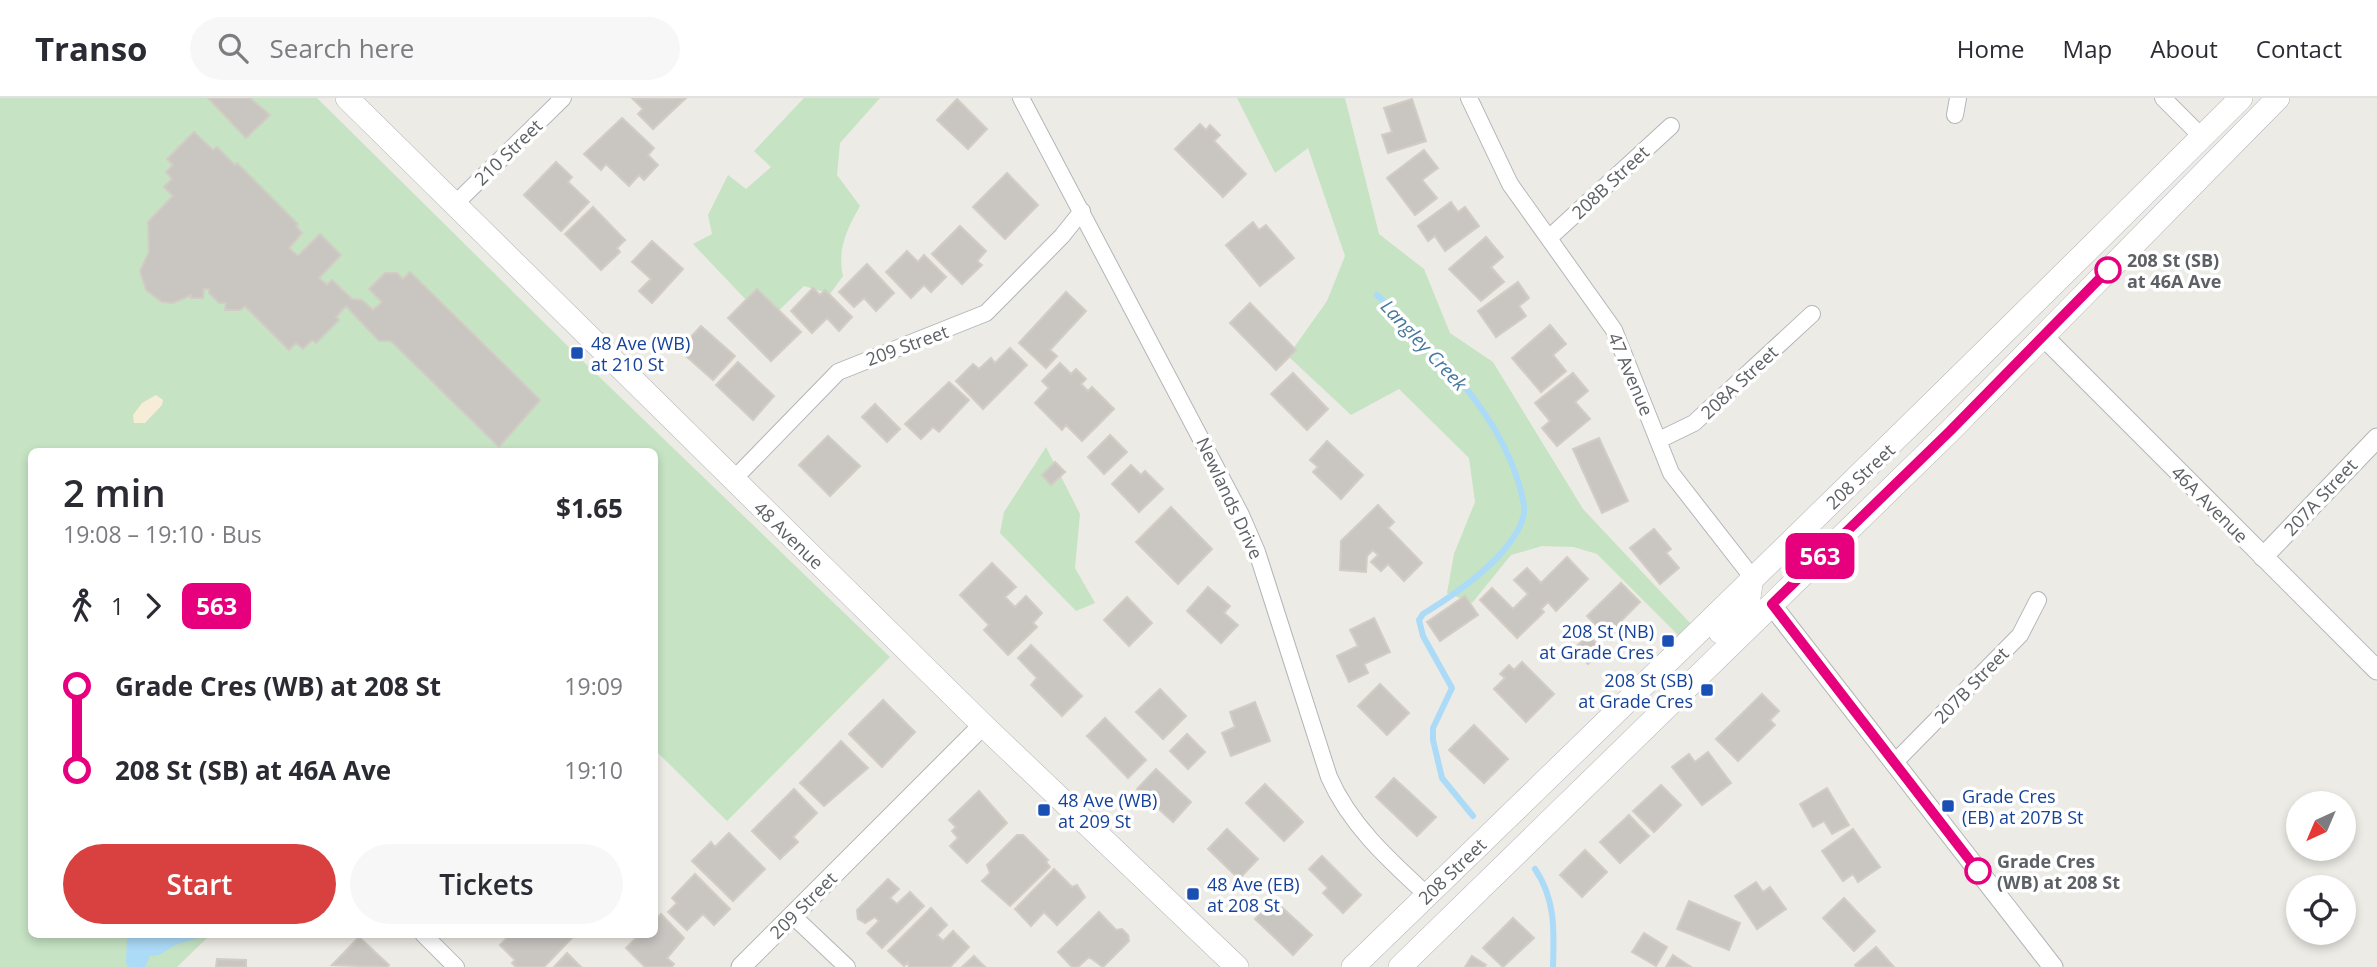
<!DOCTYPE html>
<meta charset="utf-8">
<style>
:root{--surface:#fff;--page:#f7f7f7;--text:#2b2b33;--muted:#7c7c81;--line:#e1e1e2;--accent:#d84140}
body{margin:0;font-family:"Open Sans",sans-serif;background:var(--page);color:var(--text);height:100vh;display:flex;flex-direction:column;font-size:26px;white-space:nowrap}
*{box-sizing:border-box;margin:0}
p{font-size:23px;color:var(--muted)}
.icon{flex:none;width:38px;height:38px;fill:none;stroke:currentColor;stroke-width:2;stroke-linecap:round;stroke-linejoin:round}
.map{position:relative;flex:1;overflow:hidden}
.drawer{position:absolute;left:28px;top:350px;width:630px;height:490px;display:flex;flex-direction:column;background:var(--surface);border-radius:10px;box-shadow:0 4px 10px #0003}
.drawer>*{flex:none}
.badge{padding:0 14px;border-radius:10px;font-size:24px;line-height:46px}
.needle{width:46px;rotate:224deg}
.fabs{position:absolute;left:2286px;top:693px;display:grid;gap:14px}
.fabs a{display:grid;place-items:center;width:70px;height:70px;border-radius:50%;background:var(--surface);box-shadow:0 4px 10px #0003;font-size:35px}
.map>.badge{position:absolute;translate:-50% -50%;box-shadow:0 0 0 4px #fff}
.legs{display:flex;align-items:center;gap:10px;height:77px;padding:0 35px;font-size:23px}
.legs p{margin-inline-start:auto}
.summary{display:flex;align-items:center;justify-content:space-between;height:119px;padding:0 35px}
h1{font-size:38px;font-weight:600;line-height:52px}
.action{display:flex;gap:14px;margin-top:auto;padding:14px 35px}
.action a{flex:1;height:80px;border-radius:42px;background:var(--accent);color:#fff;font-size:28px;font-weight:600;line-height:80px;text-align:center}
.action a+a{background:var(--page);color:var(--text)}
ul{padding:0 35px;list-style:none}
li{display:flex;align-items:center;gap:24px;height:84px;font-size:26px}
li i{display:grid;place-items:center;width:10px;height:100%;margin:0 9px;background:currentColor}
li i::after{content:'';width:18px;height:18px;margin:-9px;border:5px solid;border-radius:50%;background:var(--surface)}
li p{margin-inline-start:auto}
li:first-child i{background:linear-gradient(#0000 50%,currentColor 0)}
li:last-child i{background:linear-gradient(currentColor 50%,#0000 0)}
header{display:flex;align-items:center;gap:42px;box-sizing:border-box;height:98px;padding:0 35px;background:var(--surface);border-bottom:2px solid var(--line)}
header strong{font-size:33px}
nav{display:flex;gap:38px;margin-inline-start:auto;font-size:24px}
.search{width:490px;height:63px;background:var(--page);display:flex;align-items:center;gap:18px;box-sizing:border-box;padding:0 24px;border-radius:38px;color:var(--muted);font-size:26px}
.map>svg:first-child{display:block}
.green{fill:#c6e3c4}
.sand{fill:#f7edd6}
.water{fill:#acdbf7}
.lines{fill:none;stroke-linecap:round;stroke-linejoin:round}
.stream{stroke:#acdbf7;stroke-width:6}
.building{fill:#c9c6c2;stroke:#d2ccc4;stroke-width:2}
.minor-casing{stroke:#b2b5b8;stroke-width:18}
.tertiary-casing{stroke:#b2b5b8;stroke-width:21}
.secondary-casing{stroke:#b1b4b8;stroke-width:24}
.minor{stroke:#fff;stroke-width:16}
.tertiary{stroke:#fff;stroke-width:19}
.secondary{stroke:#fff;stroke-width:23}
.line-1-casing{stroke:#fff;stroke-width:16}
.line-1{stroke:#e6007e;stroke-width:10}
.stop-1-dot{fill:#fff;stroke:#e6007e;stroke-width:3.5}
.transit-dot{fill:#1a4fb4;stroke:#fff;stroke-width:2.5}
.labels{text-anchor:middle;dominant-baseline:central;stroke-width:7;stroke-linejoin:round;paint-order:stroke}
.street-label{font-size:18px;fill:#5d6064;stroke:#fff}
.stop-label{font-size:18px;font-weight:bold;fill:#5d6064;stroke:#fff;text-anchor:start}
.transit-label{font-size:18px;fill:#164399;stroke:#fff;text-anchor:start}
.water-label{font-size:19px;font-style:italic;fill:#47789f;stroke:#fff}
</style>
<header>
<strong>Transo</strong>
<div class="search"><svg class="icon" aria-label="search" viewBox="0 0 24 24"><circle cx="10" cy="10" r="6"/><path d="M15 15l6 6"/></svg>Search here</div>
<nav><a>Home</a><a>Map</a><a>About</a><a>Contact</a></nav>
</header>
<div class="map">
<svg width="2377" height="869" viewBox="0 0 2377 869">
<rect width="100%" height="100%" fill="#edebe5"/>
<path class="green" d="M0,0H317L588,268L890,559L727,723L655,652L654,354H32V836L210,837L177,869H0Z
M804,0H880L840,45L837,77L860,108C847,131 837,151 843,178L830,196L804,188L767,224L693,146L712,136L708,117L728,77L746,91L771,69L754,53Z
M1237,0H1345L1379,136L1424,171L1450,235L1493,264L1583,411L1691,526L1679,538L1597,456L1574,449L1542,448L1511,457L1472,505L1447,495L1454,456L1475,404L1469,360L1399,291L1351,317L1288,258L1327,203L1345,158L1308,50L1275,75Z
M1046,349L1080,416L1075,470L1095,505L1076,513L1000,435L1004,414Z"/>
<path class="sand" d="M156,297L163,302L162,307L145,325H134L133,317L142,305Z"/>
<path class="water" d="M127,837V836L202,837C190,845 186,842 176,847C164,853 163,858 150,858L145,869H129L126,865Z"/>
<g class="lines">
<path class="stream" d="M1377,197C1433,252 1496,309 1519,386C1522,398 1527,411 1522,423C1508,460 1456,496 1423,516L1419,522L1423,538L1452,590L1433,630V642L1442,680L1473,718
M1535,771C1556,802 1554,833 1553,869"/>
</g>
<path class="building" d="M208,0H250L270,17L246,40Z
M686,0L653,31L638,16L643,11L633,1Z
M957,1L987,31L968,51L937,22Z
M1412,1L1426,43L1388,55L1382,37L1392,34L1384,10Z
M622,20L654,50L648,57L658,67L644,82L639,77L629,88L606,66L601,72L584,56Z
M1200,26L1206,32L1210,27L1220,37L1214,43L1246,76L1223,99L1175,51Z
M194,34L213,52L217,49L235,67L237,65L298,126L296,128L302,135L289,150L298,158L320,136L341,157L319,180L327,187L332,182L352,201L362,202L373,212L382,204L369,191L385,175H397L403,181L410,174L540,302L499,349L391,243H379L346,208L336,219L339,222L316,245L312,242L303,251L296,245L289,252L245,208L240,212H225L226,205H219L209,195V191H204L203,200H191V197L173,205L162,204L146,192L140,173L149,154L148,124L173,98L164,89L172,81L166,74L173,67L167,61Z
M1424,52L1438,70L1422,82L1437,100L1415,117L1387,80Z
M556,64L572,79L568,84L589,104L561,133L524,97Z
M1007,75L1038,107L1005,141L973,109Z
M1451,104L1458,114L1465,109L1479,128L1445,153L1435,138L1428,143L1418,128Z
M593,109L625,142L617,150L620,154L601,172L565,136Z
M1253,124L1259,132L1266,127L1294,160L1260,188L1226,147Z
M960,128L986,153L977,163L982,167L962,186L932,156Z
M1486,139L1503,159L1491,169L1504,184L1481,203L1449,171Z
M652,143L683,171L652,205L639,193L651,181L632,164Z
M907,153L918,164L924,157L946,179L931,194L924,187L911,200L886,174Z
M867,166L894,195L876,213L864,200L854,209L839,194Z
M1518,184L1529,200L1519,208L1526,218L1496,239L1478,213Z
M813,190L820,197L825,192L852,219L839,233L827,220L812,235L791,213Z
M757,191L801,234L771,263L728,220Z
M1066,194L1086,213L1050,252L1057,258L1046,270L1019,245Z
M1250,205L1296,252L1276,272L1230,225Z
M1550,227L1566,246L1553,257L1566,273L1541,294L1512,260Z
M701,228L735,258L713,282L679,252Z
M1010,250L1027,267L983,311L956,283L973,266L979,271L991,260L995,265Z
M738,264L774,298L753,322L716,287Z
M1060,265L1071,276L1076,271L1086,281L1081,286L1088,293L1092,289L1114,311L1082,343L1066,327L1062,332L1035,305L1049,290L1042,283Z
M1293,275L1328,311L1307,332L1271,296Z
M1573,275L1588,293L1575,304L1590,321L1557,348L1542,330L1550,323L1535,305Z
M949,284L969,302L939,334L933,329L921,341L905,326Z
M875,306L900,331L887,344L862,319Z
M1110,337L1127,354L1104,376L1088,359Z
M828,338L860,368L830,398L799,367Z
M1599,340L1628,403L1602,415L1573,351Z
M1327,343L1363,377L1341,401L1313,374L1318,369L1310,362Z
M1055,364L1065,374L1051,387L1042,377Z
M1131,367L1141,377L1145,373L1163,391L1139,414L1112,386Z
M1378,407L1394,424L1388,430L1422,465L1404,483L1388,466L1381,473L1371,464L1378,457L1373,452L1367,458L1366,474L1340,472L1341,443Z
M1171,409L1212,451L1178,486L1136,444Z
M1654,431L1671,451L1666,455L1679,470L1660,486L1630,450Z
M1567,459L1588,481L1556,513L1548,504L1541,511L1544,514L1517,540L1480,502L1492,490L1513,511L1528,496L1514,482L1527,470L1541,485Z
M992,465L1016,489L1005,499L1015,509L1026,498L1042,515L1033,525L1037,529L1008,557L984,532L989,527L960,497Z
M1621,485L1640,504L1621,523L1626,528L1611,543L1587,518Z
M1208,489L1230,508L1224,515L1238,527L1221,545L1187,513Z
M1465,498L1478,517L1440,543L1427,524Z
M1127,499L1152,525L1129,548L1104,522Z
M1374,520L1390,554L1364,566L1368,575L1349,584L1337,558L1358,548L1350,532Z
M1588,537L1602,551L1588,566L1574,551Z
M1031,547L1082,598L1062,618L1031,587L1037,580L1018,560Z
M1522,564L1554,596L1526,624L1494,591L1505,580L1500,576L1509,567L1514,572Z
M1380,586L1409,615L1387,637L1358,608Z
M1160,591L1186,618L1163,641L1136,614Z
M1762,596L1779,613L1770,622L1775,627L1738,663L1716,641Z
M883,602L915,634L882,669L849,636Z
M1255,604L1270,643L1231,658L1222,635L1235,629L1230,614Z
M1105,620L1146,662L1128,680L1087,638Z
M1474,627L1508,661L1484,685L1449,652Z
M1187,636L1205,654L1188,671L1170,653Z
M841,643L868,670L824,708L800,685Z
M1708,654L1731,685L1702,707L1672,669L1689,656L1695,664Z
M1156,671L1191,704L1173,724L1137,691Z
M1394,680L1436,719L1417,738L1376,699Z
M1265,686L1303,724L1284,743L1246,705Z
M1661,687L1681,707L1654,734L1633,713Z
M1827,690L1849,727L1832,736L1824,723L1813,729L1800,706Z
M794,691L817,715L793,739L798,744L780,761L752,733Z
M979,693L1007,725L967,765L950,748L958,740L952,733L956,729L949,722Z
M1629,717L1649,738L1620,765L1600,744Z
M1227,731L1258,761L1239,781L1208,751Z
M1853,731L1880,769L1858,784L1853,776L1843,783L1822,753Z
M729,735L765,771L733,803L692,763L711,744L715,749Z
M1017,737H1023L1048,762L1046,764L1050,769L1010,808L982,783L990,775L987,767Z
M1585,752L1607,774L1582,799L1560,777Z
M1322,758L1361,797L1343,815L1323,795L1328,790L1309,771Z
M1054,771L1072,789L1077,787L1085,799L1057,827L1044,814L1031,828L1015,811Z
M695,776L730,811L714,827L703,816L687,832L668,814L677,805L672,800Z
M888,781L899,791L890,800L897,806L910,794L924,808L882,850L867,835L879,823L875,819L865,825L858,821L857,812Z
M1756,784L1763,794L1770,789L1786,811L1757,831L1735,798Z
M1844,800L1875,833L1854,853L1823,820Z
M1274,802L1312,837L1293,857L1255,821Z
M1689,803L1740,825L1729,852L1677,831Z
M931,810L947,827L937,837L943,843L953,833L969,849L950,869H909L908,864L904,868L888,853Z
M1099,814L1116,832L1122,831L1128,837L1129,843L1103,869L1089,859L1078,869H1072L1058,854Z
M661,816L684,840L667,860L674,866L671,869H645L626,850L640,836H654V822Z
M1513,820L1534,840L1503,869L1483,850Z
M1644,835L1667,849L1656,868L1632,854Z
M511,836H569L572,840L544,869H516L512,865L515,862L500,847Z
M359,839L389,867L387,869L332,867Z
M1876,849L1894,869H1857L1855,867Z
M567,855L581,869H554Z
M1673,857L1691,869H1666Z
M974,858L985,869H962Z
M1472,858L1486,867L1484,869H1465Z
M217,861L246,862V869H216Z"/>
<g class="lines">
<g class="minor-casing">
<path id="minor" d="M1021,0L1241,417L1257,454L1329,679C1350,727 1389,762 1427,797
M1469,0L1510,86L1614,232L1671,375L1752,479
M2163,0L2202,39
M1955,17L1958,0
M454,107L563,0
M1549,140L1671,28
M1659,342L1694,325L1812,216
M733,382L838,274L986,215L1062,138L1082,113
M1894,665L2020,537L2038,502
M793,818L847,869
M423,836L456,869"/>
</g>
<g class="tertiary-casing">
<path id="tertiary" d="M2043,238L2377,572
M2263,459L2377,340
M1771,506L2053,869
M741,869L983,627"/>
</g>
<g class="secondary-casing">
<path id="secondary" d="M347,0L983,627L1237,869
M1720,534L1748,506L1752,479
M1353,869C1651,581 1948,292 2241,0
M1400,869L1950,333L2278,0"/>
</g>
<use href="#minor" class="minor"/>
<use href="#tertiary" class="tertiary"/>
<use href="#secondary" class="secondary"/>
</g>
<g class="lines">
<g class="line-1-casing">
<path id="line-1" d="M1978,773L1772,506L1950,333L2108,172"/>
</g>
<use href="#line-1" class="line-1"/>
</g>
<g class="stop-1-dot">
<circle cx="2108" cy="172" r="12"/>
<circle cx="1978" cy="773" r="12"/>
</g>
<g class="transit-dot">
<rect x="570" y="248" width="14" height="14" rx="3.5"/>
<rect x="1661" y="536" width="14" height="14" rx="3.5"/>
<rect x="1700" y="585" width="14" height="14" rx="3.5"/>
<rect x="1941" y="701" width="14" height="14" rx="3.5"/>
<rect x="1037" y="705" width="14" height="14" rx="3.5"/>
<rect x="1186" y="789" width="14" height="14" rx="3.5"/>
</g>
<g class="labels">
<g class="street-label">
<text transform="translate(508 54) rotate(-44)">210 Street</text>
<text transform="translate(1610 84) rotate(-43)">208B Street</text>
<text transform="translate(907 247) rotate(-20)">209 Street</text>
<text transform="translate(1631 276) rotate(67)">47 Avenue</text>
<text transform="translate(1739 284) rotate(-43)">208A Street</text>
<text transform="translate(1860 378) rotate(-43)">208 Street</text>
<text transform="translate(2320 399) rotate(-47)">207A Street</text>
<text transform="translate(1230 400) rotate(65)">Newlands Drive</text>
<text transform="translate(2210 406) rotate(45)">46A Avenue</text>
<text transform="translate(789 437) rotate(44)">48 Avenue</text>
<text transform="translate(1971 587) rotate(-46)">207B Street</text>
<text transform="translate(1452 773) rotate(-44)">208 Street</text>
<text transform="translate(803 807) rotate(-45)">209 Street</text>
</g>
<g class="stop-label">
<text x="2127" y="162">208 St (SB)<tspan x="2127" dy="21">at 46A Ave</tspan></text>
<text x="1997" y="763">Grade Cres<tspan x="1997" dy="21">(WB) at 208 St</tspan></text>
</g>
<g class="transit-label">
<text x="591" y="245">48 Ave (WB)<tspan x="591" dy="21">at 210 St</tspan></text>
<text x="1654" y="533" text-anchor="end">208 St (NB)<tspan x="1654" dy="21">at Grade Cres</tspan></text>
<text x="1693" y="582" text-anchor="end">208 St (SB)<tspan x="1693" dy="21">at Grade Cres</tspan></text>
<text x="1962" y="698">Grade Cres<tspan x="1962" dy="21">(EB) at 207B St</tspan></text>
<text x="1058" y="702">48 Ave (WB)<tspan x="1058" dy="21">at 209 St</tspan></text>
<text x="1207" y="786">48 Ave (EB)<tspan x="1207" dy="21">at 208 St</tspan></text>
</g>
<g class="water-label">
<text transform="translate(1424 247) rotate(47)">Langley Creek</text>
</g>
</g>
</svg>
<div class="fabs">
<a><svg class="needle" viewBox="-14 -14 28 28"><path d="M0-13l5 13h-10z" fill="#e53935"/><path d="M0 13l5-13h-10z" fill="#7c7c81"/></svg></a>
<a><svg class="icon" aria-label="locate" viewBox="0 0 24 24"><circle cx="12" cy="12" r="6"/><path d="M12 2v4M12 18v4M2 12h4M18 12h4"/></svg></a>
</div>
<b class="badge" style="left:1820px;top:458px;background:#e6007e;color:#fff">563</b>
<section class="drawer">
<div class="summary"><div><h1>2 min</h1><p>19:08 – 19:10 · Bus</p></div><b>$1.65</b></div>
<div class="legs"><svg class="icon" aria-label="walk" viewBox="0 0 24 24"><circle cx="13" cy="4" r="2"/><path d="M13 8l-2 6 4 7M11 14l-3 7M7 12l3-4h3l4 4"/></svg>1<svg class="icon" aria-label="forward" viewBox="0 0 24 24"><path d="M9 5l7 7-7 7"/></svg><b class="badge" style="background:#e6007e;color:#fff">563</b></div>
<ul>
<li><i style="color:#e6007e"></i><b>Grade Cres (WB) at 208 St</b><p>19:09</p></li>
<li><i style="color:#e6007e"></i><b>208 St (SB) at 46A Ave</b><p>19:10</p></li>
</ul>
<div class="action"><a>Start</a><a>Tickets</a></div>
</section>
</div>
